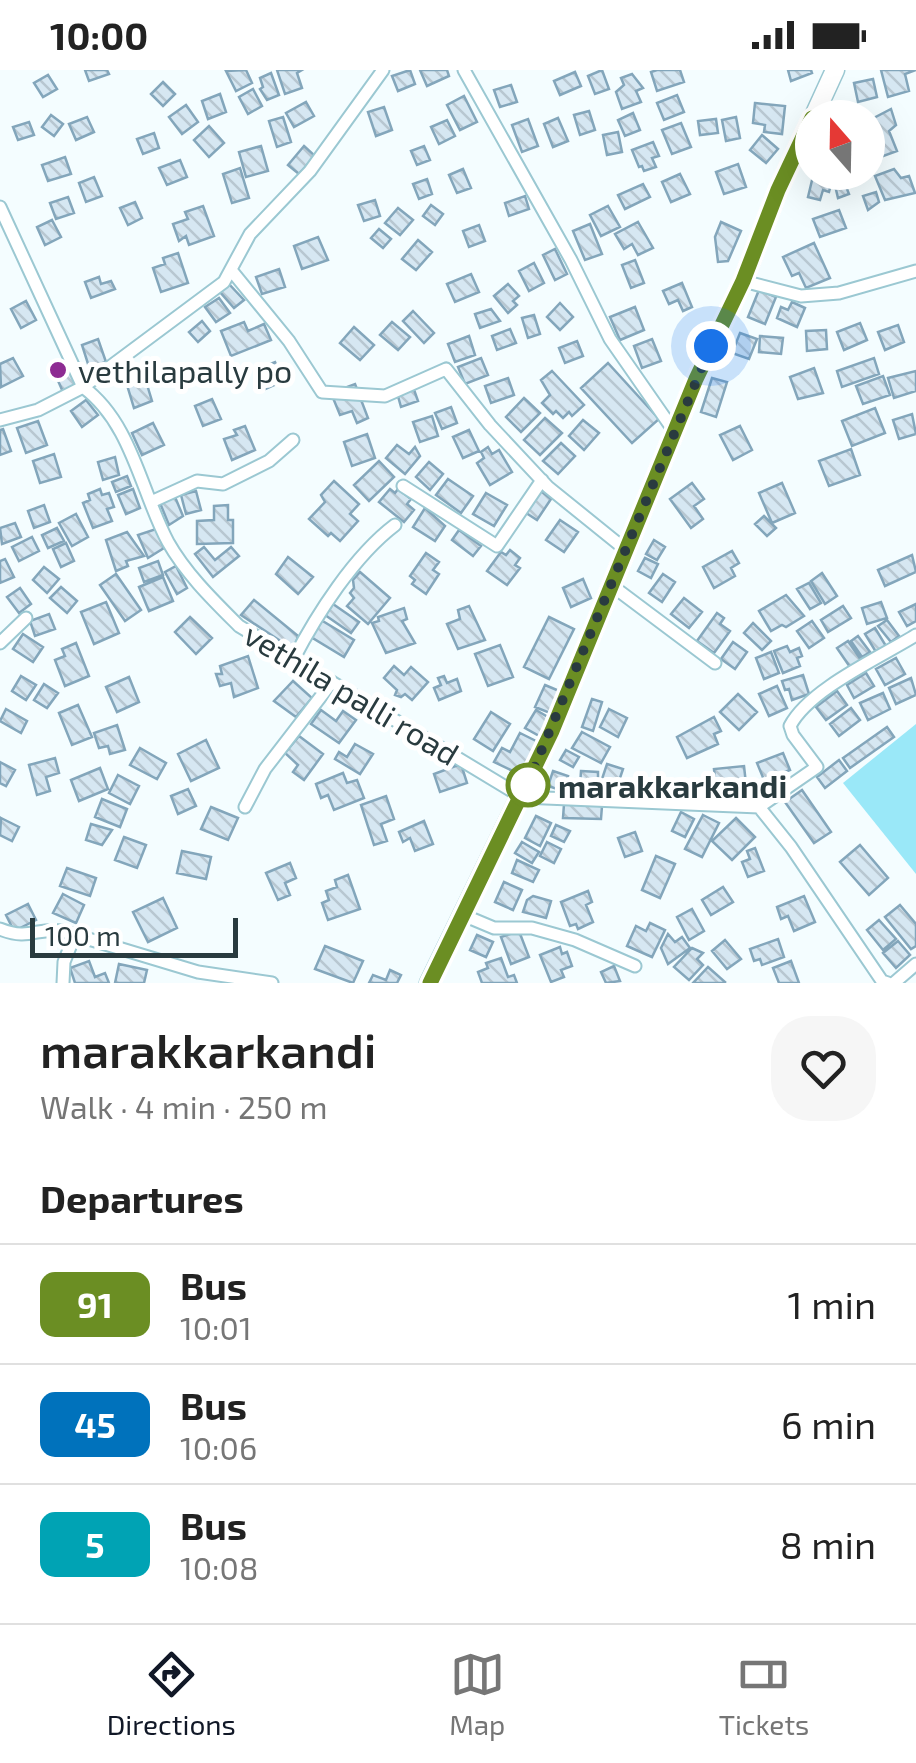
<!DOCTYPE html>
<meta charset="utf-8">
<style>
:root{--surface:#fff;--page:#f6f6f6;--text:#222;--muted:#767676;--line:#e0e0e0;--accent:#111827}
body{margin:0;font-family:"Exo 2",sans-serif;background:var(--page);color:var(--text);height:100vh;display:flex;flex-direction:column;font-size:38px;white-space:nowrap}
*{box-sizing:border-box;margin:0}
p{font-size:32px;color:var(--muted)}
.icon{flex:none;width:55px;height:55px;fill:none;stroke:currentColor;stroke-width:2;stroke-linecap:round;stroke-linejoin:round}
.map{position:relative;height:913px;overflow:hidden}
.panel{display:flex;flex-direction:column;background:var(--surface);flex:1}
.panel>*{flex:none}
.badge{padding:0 20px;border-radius:15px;font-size:35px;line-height:65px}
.needle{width:65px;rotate:340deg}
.fabs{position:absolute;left:795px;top:30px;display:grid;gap:20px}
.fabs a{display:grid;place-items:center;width:90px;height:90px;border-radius:50%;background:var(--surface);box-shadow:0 10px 40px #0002;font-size:50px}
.scale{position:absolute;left:30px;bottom:25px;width:208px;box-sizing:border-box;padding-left:10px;border:5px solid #293b3f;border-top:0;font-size:28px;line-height:35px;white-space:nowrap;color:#293b3f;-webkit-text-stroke:8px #fff;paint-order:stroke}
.you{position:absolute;width:50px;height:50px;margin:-25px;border:8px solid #fff;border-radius:50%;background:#1a73e8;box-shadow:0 0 0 15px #1a73e833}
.map>.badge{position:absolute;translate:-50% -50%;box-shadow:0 0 0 5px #fff}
h2{padding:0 40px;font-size:38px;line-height:90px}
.round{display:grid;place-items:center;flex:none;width:105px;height:105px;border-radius:40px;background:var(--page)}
.head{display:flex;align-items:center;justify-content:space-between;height:170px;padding:0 40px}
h1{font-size:48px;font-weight:600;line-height:75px}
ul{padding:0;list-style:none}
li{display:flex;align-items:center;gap:30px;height:120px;padding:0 40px;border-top:2px solid var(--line)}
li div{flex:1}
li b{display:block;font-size:38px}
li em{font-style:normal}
li .badge{min-width:110px;font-weight:700;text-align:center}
.status{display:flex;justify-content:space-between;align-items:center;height:70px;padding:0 50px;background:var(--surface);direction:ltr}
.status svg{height:28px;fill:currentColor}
.menu{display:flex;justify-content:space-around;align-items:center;height:140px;border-top:2px solid var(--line);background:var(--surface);font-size:28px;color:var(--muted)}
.menu a{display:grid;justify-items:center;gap:5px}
.menu .selected{color:var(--accent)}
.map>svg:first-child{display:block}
.pitch{fill:#9ae8f8}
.building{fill:url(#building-back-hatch);stroke:#83a6bb;stroke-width:2.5}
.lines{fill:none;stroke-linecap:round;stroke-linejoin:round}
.street-casing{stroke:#9bc8d2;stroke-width:15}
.secondary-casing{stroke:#9bc8d2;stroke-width:21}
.street{stroke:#fff;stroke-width:11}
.secondary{stroke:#fff;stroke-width:18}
.line-casing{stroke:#fff;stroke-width:22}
.line{stroke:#6b8e23;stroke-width:15}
.walk{stroke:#293b3f;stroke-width:10;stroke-dasharray:0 18}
.poi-dot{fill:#8e2b92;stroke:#fff;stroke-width:4}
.stop-dot{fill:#fff;stroke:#6b8e23;stroke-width:5}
.labels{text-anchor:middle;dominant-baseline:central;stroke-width:10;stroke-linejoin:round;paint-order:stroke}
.poi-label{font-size:32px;fill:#293b3f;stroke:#fff;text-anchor:start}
.street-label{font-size:32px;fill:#293b3f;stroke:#fff}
.stop-label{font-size:32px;font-weight:bold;fill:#293b3f;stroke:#fff;text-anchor:start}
</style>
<div class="status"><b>10:00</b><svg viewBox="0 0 49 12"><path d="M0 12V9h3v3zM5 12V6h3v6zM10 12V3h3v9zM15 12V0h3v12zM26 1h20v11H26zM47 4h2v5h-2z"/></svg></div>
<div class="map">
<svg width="916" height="913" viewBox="0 0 916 913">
<defs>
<pattern id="building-back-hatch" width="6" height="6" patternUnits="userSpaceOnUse" patternTransform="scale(2.5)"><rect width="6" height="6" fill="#d6e7f2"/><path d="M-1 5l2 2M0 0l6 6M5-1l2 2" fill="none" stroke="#b8c7d1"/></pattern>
</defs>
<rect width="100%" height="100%" fill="#f4fdff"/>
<path class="pitch" d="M916,654V804L843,713Z"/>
<path class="building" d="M85,0H107L109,4L89,11Z
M246,0L252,13L236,21L226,1Z
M277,0H302L297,3L302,18L285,24Z
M410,0L415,14L398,21L392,6Z
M420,0H447L449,6L427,16Z
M602,0L609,19L595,24L588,6Z
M657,0H680L684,12L657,21L651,2Z
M788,0H811L812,3L791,11Z
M881,0H916L905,4L909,21L888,27Z
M575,2L581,16L560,25L554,11Z
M271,3L279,25L267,30L260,19L263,17L260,8Z
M632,4L643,18L636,21L641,32L622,39L616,22L624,15L621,8Z
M48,5L57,19L43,27L34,13Z
M873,9L877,27L858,32L854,13Z
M163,12L175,24L163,36L151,24Z
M511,15L517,32L500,37L494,20Z
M253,19L262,36L248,44L239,27Z
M220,24L226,42L208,49L202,31Z
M677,25L684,42L664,50L657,33Z
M464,26L477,52L460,60L447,35Z
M306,32L314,46L294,57L286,43Z
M755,33L785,36L782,64L764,62L765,55L753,53Z
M186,35L198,52L182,64L169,47Z
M384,37L392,60L376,66L368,42Z
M891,39L896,55L889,61L897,81L878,88L873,75L868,77V51Z
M589,41L595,60L580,65L574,45Z
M633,43L640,60L625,66L618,50Z
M51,45L63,54L54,66L42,57Z
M87,47L94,62L76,70L69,54Z
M283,47L291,72L277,77L269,51Z
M736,47L740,68L726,71L722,50Z
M558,48L568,71L553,77L544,54Z
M528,49L538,76L522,82L512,55Z
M716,49L718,63L700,65L698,51Z
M447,50L455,66L439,74L431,57Z
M29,52L34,65L18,70L13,57Z
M681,53L691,77L672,84L662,60Z
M209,56L224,73L209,87L194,70Z
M618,62L622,82L607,85L603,65Z
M154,63L159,78L143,84L137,69Z
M762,65L778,79L766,93L750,80Z
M653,72L659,86L652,88L656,97L644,101L642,96L639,97L632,80Z
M261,76L268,101L246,107L239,82Z
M304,76L315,86L299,104L288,95Z
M424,76L430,90L417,95L411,81Z
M65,87L71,104L48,111L42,95Z
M180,90L187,107L167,115L159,98Z
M738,94L746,117L724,124L716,102Z
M240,98L249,128L232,133L223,104Z
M463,99L471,118L457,123L449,105Z
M894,99L901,108L909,106L915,123L885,130L875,106Z
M814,102H834L829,122L823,120L820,130L808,127Z
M680,104L690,124L671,132L662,112Z
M841,104L849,124L838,128L833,107Z
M94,107L102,126L86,132L79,113Z
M427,109L432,124L419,129L413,114Z
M643,114L650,127L625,139L618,125Z
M876,122L879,132L868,140L863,126Z
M525,126L529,139L509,146L505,133Z
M68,127L74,143L56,149L50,133Z
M375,130L380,146L364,151L358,135Z
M135,132L142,148L128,155L120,138Z
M431,135L443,144L435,155L423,146Z
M203,136L214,166L189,175L186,166L179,171L173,154L188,149L185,142Z
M608,136L620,157L601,166L590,145Z
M398,138L413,150L400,165L385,153Z
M839,140L846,158L820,167L813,149Z
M52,150L61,167L45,175L37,157Z
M638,152L653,178L638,185L632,174L624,179L615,164Z
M721,152L741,161L728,191L718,192L715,167Z
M590,154L602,184L585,190L573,161Z
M479,155L485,171L469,177L463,161Z
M379,159L391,169L383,178L371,168Z
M318,167L328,190L302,199L294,176Z
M418,170L432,182L416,200L402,189Z
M814,173L830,208L806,218L799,203L792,206L783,187Z
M555,179L567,204L555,210L543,185Z
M178,183L188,213L161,222L153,198L165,194L163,188Z
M635,190L644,213L631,218L622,195Z
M534,193L544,213L529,221L519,201Z
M279,199L285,217L262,224L256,207Z
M471,204L479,222L455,232L447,214Z
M99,207L101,214L111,211L115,219L91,228L85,212Z
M682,213L692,237L683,241L678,230L669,234L663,221Z
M229,214L244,230L234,238L220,222Z
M508,214L519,226L513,231L517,235L508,243L494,226Z
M759,220L776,227L765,254L748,247Z
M219,228L230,243L216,252L205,237Z
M26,231L36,250L21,258L11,239Z
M792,232L805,238L797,257L777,248L781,237L788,240Z
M560,233L573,247L560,260L547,247Z
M635,237L644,260L620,270L610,247Z
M491,239L500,251L480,258L475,244Z
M413,241L434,263L424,273L403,251Z
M534,245L540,264L528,268L522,248Z
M202,251L210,261L198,272L189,262Z
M244,252L248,261L264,254L271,270L231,286L221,261Z
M392,252L410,267L398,280L380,265Z
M860,253L867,270L844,280L837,262Z
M898,255L904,272L885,280L878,262Z
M354,257L374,275L360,290L340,273Z
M510,259L516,273L497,280L492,266Z
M826,260L827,279L807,281L806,261Z
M740,263L757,269L749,289L732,283Z
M469,266L475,285L455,292L448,274Z
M760,266L783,268L781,284L759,282Z
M98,269L106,292L89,297L82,275Z
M652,269L661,291L642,298L634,276Z
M577,271L583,286L565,293L559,278Z
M13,288L23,306L1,317L0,294Z
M481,288L488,305L465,314L458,297Z
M874,288L879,304L842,317L837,301Z
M65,290L77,315L63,322L52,297Z
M275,292L283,311L263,320L255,300Z
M608,293L659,349L632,373L581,318Z
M814,298L823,323L798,329L790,307Z
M552,301L584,335L572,346L569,342L563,348L556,341L553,344L542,333L550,325L541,310Z
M916,301V321L894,328L888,308Z
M883,306L890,325L863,334L856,316Z
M145,308L152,331L134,338L127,315Z
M508,308L514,325L491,333L485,316Z
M712,308L727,312L716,347L701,342Z
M355,314L368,348L357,353L352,341L340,345L331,323Z
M412,314L418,331L401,337L396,319Z
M524,328L540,343L521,362L506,347Z
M212,329L221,349L203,356L195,336Z
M86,330L98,345L82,357L71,341Z
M451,337L457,353L442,359L435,343Z
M875,338L885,363L852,376L842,351Z
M912,344L916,364L899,369L893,350Z
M432,346L438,366L420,372L413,352Z
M545,348L562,363L540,385L524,370Z
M583,350L599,363L584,380L569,366Z
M38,351L47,375L26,383L17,358Z
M153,353L164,375L142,385L132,363Z
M245,356L255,380L232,390L224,369L237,365L234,360Z
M740,356L752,380L733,390L720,365Z
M3,359L11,381L0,385V360Z
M469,360L479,381L463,388L453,367Z
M367,364L375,388L352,396L344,372Z
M561,373L575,386L558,404L543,391Z
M397,375L409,384L415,377L420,386L405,404L386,388Z
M488,377L492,384L499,380L512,402L490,415L477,393L484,388L481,382Z
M851,379L860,405L829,416L819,391Z
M54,384L61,407L40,413L33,391Z
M115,387L119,405L103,410L98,392Z
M379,391L394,407L369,431L354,415Z
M429,392L443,404L430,420L416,407Z
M127,406L131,416L116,422L112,412Z
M448,409L473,426L461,443L436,425Z
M334,411L359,434L350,444L358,451L340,471L331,463L328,466L309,449L325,432L321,425Z
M692,413L704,429L694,436L703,449L691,458L670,429Z
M782,413L795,443L772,453L759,423Z
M100,419L102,425L109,423L114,437L107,439L112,451L93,458L83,433L90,430L88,424Z
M133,419L140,438L126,444L118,425Z
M390,419L395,423L398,419L411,429L407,434L414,440L404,452L379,432Z
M196,421L201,440L186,444L181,425Z
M541,421L551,429L537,450L526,443Z
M486,423L507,435L494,456L473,444Z
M175,427L183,446L169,455L160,433Z
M44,435L50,452L34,458L28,441Z
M228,435V450H233V473L197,474V451L214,450V436Z
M425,438L445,456L435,471L413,457Z
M76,444L88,467L72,476L59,453Z
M764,446L776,458L767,466L755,454Z
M560,450L578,462L564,482L546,470Z
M15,453L21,467L2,474L0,458Z
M57,458L64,471L48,478L42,465Z
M156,459L164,478L148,488L138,465Z
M459,460L481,476L473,486L452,470Z
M127,462L144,486L126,491L128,496L116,501L106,470Z
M32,467L39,481L19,491L12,477Z
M654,470L665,477L657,490L646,484Z
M66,473L74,491L61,497L53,479Z
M204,477L215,490L231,477L239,486L213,507L195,484Z
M510,480L520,488L515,495L520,498L507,515L487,501L501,482L506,485Z
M732,481L739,493L731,498L735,506L714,518L703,497Z
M426,483L439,492L433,500L439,504L426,524L412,514L415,510L410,506Z
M912,485L916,502L885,516L878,500Z
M288,487L313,507L298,524L276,504Z
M645,488L658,494L651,508L638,501Z
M5,489L14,507L0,513V491Z
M158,491L163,505L144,512L139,498Z
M176,496L187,518L177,524L165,502Z
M44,497L59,509L47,523L33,510Z
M360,502L390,528L368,554L347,536L354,528L350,523L354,518L353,510Z
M822,503L837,526L825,534L811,511Z
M116,504L141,540L125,551L100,515Z
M663,504L675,512L662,532L649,523Z
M163,507L173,531L149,541L139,517Z
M583,509L591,528L571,537L563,518Z
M809,513L821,533L810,539L797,519Z
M61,517L77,531L67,543L50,528Z
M20,518L31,534L19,543L7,527Z
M786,525L804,546L786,557L782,555L771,561L759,541Z
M684,528L702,542L689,558L671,544Z
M254,530L298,566L294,580L241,545Z
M106,532L119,563L94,574L81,542Z
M881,532L887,548L867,554L862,538Z
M333,534L359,552L351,563L325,545Z
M916,534V551L907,556L899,542Z
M469,536L485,570L458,579L447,554L460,549L458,540Z
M843,536L851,548L828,562L821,550Z
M404,538L407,549L402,551L415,573L386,583L372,553L379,551L378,547Z
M717,543L724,548L720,554L730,561L714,583L697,571Z
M49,544L55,559L35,566L30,551Z
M190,547L212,568L196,584L175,562Z
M549,547L574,559L549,609L524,597Z
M321,550L354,570L344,587L311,567Z
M887,550L899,566L891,572L878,556Z
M812,551L824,568L809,578L797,561Z
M753,553L771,571L762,580L744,563Z
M875,558L886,576L876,582L865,564Z
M23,564L43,577L33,592L13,579Z
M858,566L870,582L862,587L851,571Z
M848,571L861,590L850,597L837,578Z
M733,572L747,582L735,599L721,589Z
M76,573L89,606L65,616L55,590L65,586L62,579Z
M500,575L513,607L488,616L475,584Z
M787,576L790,582L799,578L802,586L797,588L800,596L783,603L774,581Z
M771,582L779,603L764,609L756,588Z
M248,586L258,618L234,627L231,613L220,616L216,604H222L220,596Z
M896,588L905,604L885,615L876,599Z
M394,596L404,605L411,597L428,612L412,630L405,624L401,627L395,625L397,620L384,608Z
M866,603L874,616L854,628L847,615Z
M803,605L809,624L792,630L789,619L785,620L782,611Z
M21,606L36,615L26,630L12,621Z
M444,606L447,613L457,609L461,621L439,630L434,618L441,615L438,608Z
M129,607L139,632L117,642L106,617Z
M911,608L916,625L896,634L889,618Z
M293,611L312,628L296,647L274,631Z
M44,614L58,623L47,638L34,630Z
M545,615L564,623L555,645L535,637Z
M777,616L787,638L769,646L759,624Z
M837,621L847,635L826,650L816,637Z
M883,623L890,639L868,650L860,633Z
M738,624L757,642L739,660L720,642Z
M592,629L602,632L593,661L582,657Z
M78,635L92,667L72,675L59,643Z
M851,638L860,650L839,666L830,654Z
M6,639L27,651L21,663L0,651Z
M609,639L627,648L618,667L600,657Z
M321,640L336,651L343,641L356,650L339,673L311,654Z
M536,640L553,650L543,668L525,658Z
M491,642L510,654L493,681L474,669Z
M714,647L721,661L714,664L718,674L687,688L677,667Z
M117,655L125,680L110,684L108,676L99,678L94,663Z
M887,657L894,667L850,698L843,688Z
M582,662L610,677L601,693L572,678Z
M520,663L540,673L523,706L494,692L502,678L510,682Z
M299,666L323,684L304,710L293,702L298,695L285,683Z
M206,670L219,698L191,711L178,684Z
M355,674L373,684L360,704L335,689L339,682L347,687Z
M140,678L166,693L157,709L130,695Z
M566,680L579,687L573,697L560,690Z
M783,683L790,700L764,710L757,693Z
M55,688L59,703L46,707L50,721L37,725L29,695Z
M839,690L847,701L825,718L817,707Z
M0,692L15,700L6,716L0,713Z
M461,694L467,713L440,722L434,704Z
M607,694L623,699L617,717L601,712Z
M744,696L746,714L716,717L714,699Z
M100,698L108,719L79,731L71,710Z
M553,701L568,706L563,721L548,716Z
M581,701L598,702V717L580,716Z
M343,703L347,713L357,710L364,728L334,740L328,725L321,728L316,714Z
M118,705L139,716L130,734L109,723Z
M188,719L196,736L178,744L171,726Z
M802,720L831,762L814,773L785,732Z
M386,726L394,749L381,754L387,771L374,775L361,735Z
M102,729L127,739L120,757L95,747Z
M564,734L602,736L601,749L563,748Z
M211,737L238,748L228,770L201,759Z
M681,742L694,749L685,767L672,761Z
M703,745L719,753L702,787L685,779Z
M536,746L551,753L540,776L525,768Z
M1,748L19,757L12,771L0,765Z
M736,748L755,767L732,790L712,771Z
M424,751L433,774L415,781L410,768L403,772L399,762Z
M91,754L112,760L102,775L86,770Z
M556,755L570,761L564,772L551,766Z
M635,762L642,781L625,787L618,768Z
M124,767L146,775L137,798L115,790Z
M522,772L539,782L532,793L515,783Z
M547,772L561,779L554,793L540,786Z
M860,775L888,808L869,825L840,792Z
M755,778L764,801L748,807L742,792L750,789L747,781Z
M182,781L211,787L206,809L177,803Z
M656,786L675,794L660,828L642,820Z
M517,790L539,800L533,812L512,803Z
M290,793L296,808L285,813L290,825L278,830L266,803Z
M67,798L96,808L90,826L60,816Z
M348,805L360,839L328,850L322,833L329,830L326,821L337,817L335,810Z
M504,812L522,820L513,840L495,832Z
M723,817L733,832L711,845L702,830Z
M588,821L592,832L586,835L593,852L578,859L576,854L570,856L561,832Z
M63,824L84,835L76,853L53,843Z
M533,826L551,831L546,848L523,842L527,830Z
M804,826L815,852L794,861L788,846L781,849L777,837Z
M163,828L177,858L148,872L133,842Z
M28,834L36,850L14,861L6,845Z
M900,835L916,854V876L911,879L885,847Z
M692,839L704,861L689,870L677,847Z
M879,850L896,869L883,880L867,860Z
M650,853L665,860L652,887L627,876L636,856L646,861Z
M519,861L529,887L511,894L501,867Z
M668,864L675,872L682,867L690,878L668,894L661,878Z
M477,865L493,872L486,887L470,880Z
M778,869L784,887L762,895L760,889L754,891L750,879Z
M725,870L741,889L727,899L712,881Z
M898,871L910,885L896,898L883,883Z
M325,876L363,891L353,913L315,899Z
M560,877L562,884L567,882L572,896L561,900L564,907L551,912L540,885Z
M692,878L703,883L697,889L703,895L689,910L674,897Z
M501,888L508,907L514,905L517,913H482L478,902L488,898L486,893Z
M89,891L95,907L105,903L109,913H75L70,898Z
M791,891L799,913H779L773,898Z
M119,894L147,900L144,913H115Z
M614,896L620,911L606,913L601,902Z
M708,897L725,912L724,913H693Z
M390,900L401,905L397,913H369L373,905L386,910Z"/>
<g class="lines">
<g class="street-casing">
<path id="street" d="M464,0L571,190L610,269L674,361
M0,137L83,317C132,353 141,422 168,472C186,504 214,531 239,556L522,727L759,737L791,777L882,911L888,913
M231,200L289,271L322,322L385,326L446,299L490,355L548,417L626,480
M743,211L801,226L839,223L916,201
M0,350L38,340L83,317L224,212L250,164L310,101L383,0
M403,416L497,476L542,410
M151,432L197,411L223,414L269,391L293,370
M611,515L715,593
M0,573L26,548
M293,590C317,544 354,486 395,455
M245,737L265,699L332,612
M759,737L817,697L793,665L790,656C809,619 881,587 916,565
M463,845L494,858H532L575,870L635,896
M0,859C30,871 36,857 62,861L198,902L272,913
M63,913L64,892L74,867
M894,913L916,894"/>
</g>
<g class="secondary-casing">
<path id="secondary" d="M813,48L835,0
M429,913L552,661L696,309L743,211L778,120L812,48"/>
</g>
<use href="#street" class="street"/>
<use href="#secondary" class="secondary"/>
</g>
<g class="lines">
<g class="line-casing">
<path id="line" d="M430,913L552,661L696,309L743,211L778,120L812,48"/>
</g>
<use href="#line" class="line"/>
<path class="walk" d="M528,715L530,728L522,727L711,276"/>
</g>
<circle class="poi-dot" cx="58" cy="300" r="10"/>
<circle class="stop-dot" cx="528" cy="715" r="20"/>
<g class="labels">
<g class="poi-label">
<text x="78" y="300">vethilapally po</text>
</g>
<g class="street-label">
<text transform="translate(352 623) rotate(31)">vethila palli road</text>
</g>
<g class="stop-label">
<text x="558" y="715">marakkarkandi</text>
</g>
</g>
</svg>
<div class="fabs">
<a><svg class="needle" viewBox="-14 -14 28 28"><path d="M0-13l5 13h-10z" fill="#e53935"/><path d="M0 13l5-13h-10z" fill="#767676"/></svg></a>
</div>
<div class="scale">100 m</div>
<div class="you" style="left:711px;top:276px"></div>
</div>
<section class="panel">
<div class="head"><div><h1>marakkarkandi</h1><p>Walk · 4 min · 250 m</p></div><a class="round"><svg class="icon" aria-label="heart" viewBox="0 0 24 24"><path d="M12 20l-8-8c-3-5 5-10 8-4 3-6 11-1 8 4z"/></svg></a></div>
<h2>Departures</h2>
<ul>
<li><span class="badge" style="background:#6b8e23;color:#fff">91</span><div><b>Bus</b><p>10:01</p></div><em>1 min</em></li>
<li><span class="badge" style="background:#0072bc;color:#fff">45</span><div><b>Bus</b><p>10:06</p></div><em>6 min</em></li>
<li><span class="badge" style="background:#00a3b4;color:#fff">5</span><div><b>Bus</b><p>10:08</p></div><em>8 min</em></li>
</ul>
</section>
<nav class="menu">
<a class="selected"><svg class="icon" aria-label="directions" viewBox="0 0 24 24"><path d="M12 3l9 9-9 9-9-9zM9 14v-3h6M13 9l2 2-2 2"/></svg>Directions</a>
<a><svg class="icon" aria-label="map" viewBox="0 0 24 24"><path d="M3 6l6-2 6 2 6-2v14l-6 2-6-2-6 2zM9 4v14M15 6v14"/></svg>Map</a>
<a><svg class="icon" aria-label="tickets" viewBox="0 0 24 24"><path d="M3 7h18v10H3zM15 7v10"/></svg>Tickets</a>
</nav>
